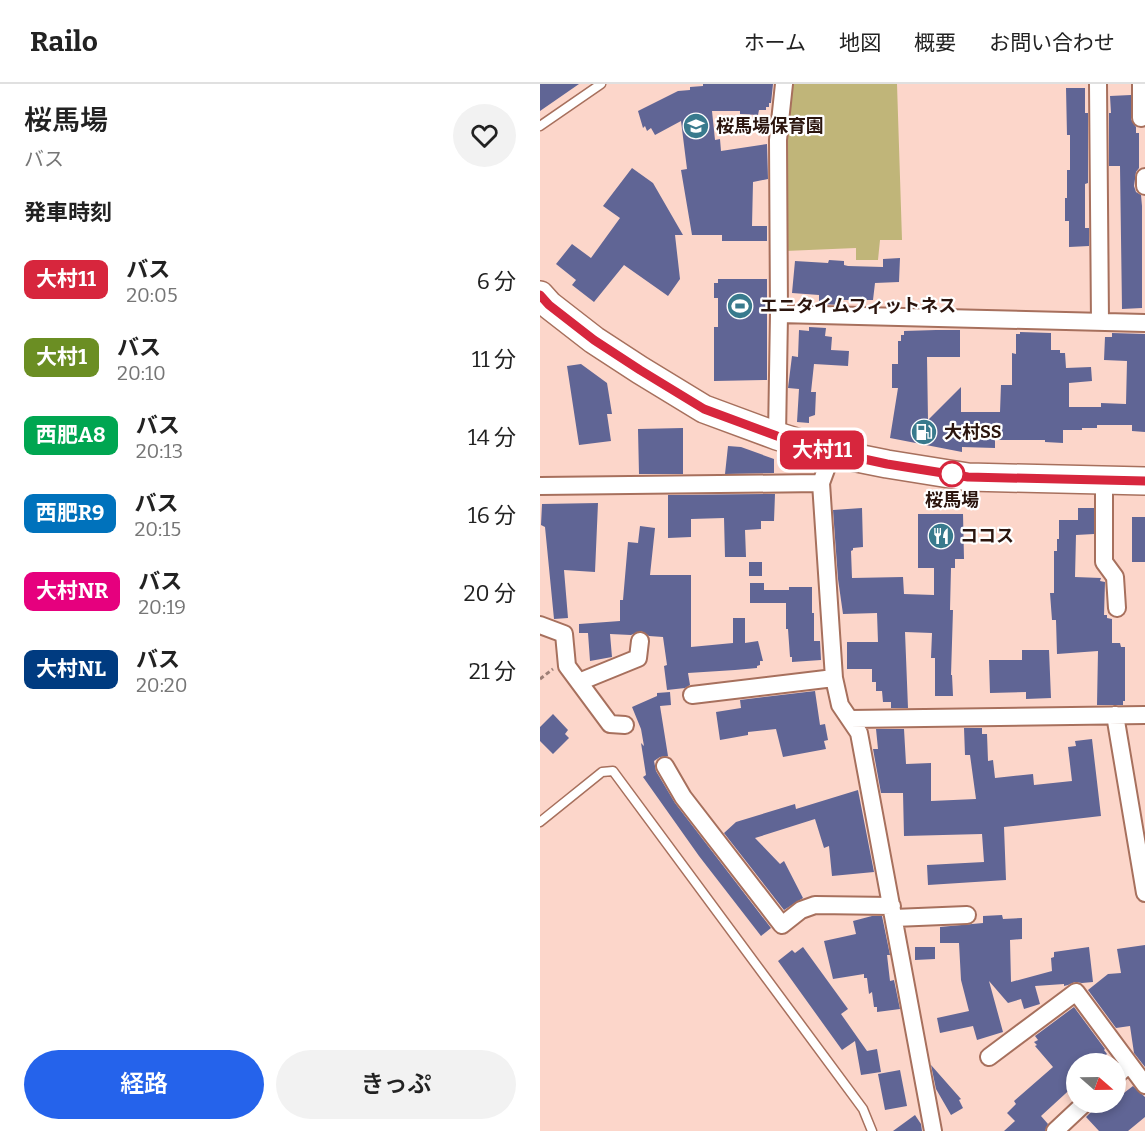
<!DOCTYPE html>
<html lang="ja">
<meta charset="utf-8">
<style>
:root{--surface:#fff;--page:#f2f2f2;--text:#222;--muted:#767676;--line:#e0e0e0;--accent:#2563eb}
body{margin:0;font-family:Bitter,"Noto Sans JP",serif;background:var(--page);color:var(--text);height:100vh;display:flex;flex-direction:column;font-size:22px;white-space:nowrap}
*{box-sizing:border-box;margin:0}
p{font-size:20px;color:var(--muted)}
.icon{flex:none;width:33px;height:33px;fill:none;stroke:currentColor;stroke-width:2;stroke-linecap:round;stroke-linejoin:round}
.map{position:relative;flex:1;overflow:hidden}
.sheet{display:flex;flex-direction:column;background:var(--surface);width:540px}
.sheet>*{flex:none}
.badge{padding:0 12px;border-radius:9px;font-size:21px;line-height:39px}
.needle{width:39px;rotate:110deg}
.buttons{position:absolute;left:526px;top:969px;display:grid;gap:12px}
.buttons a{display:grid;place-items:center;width:60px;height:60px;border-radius:50%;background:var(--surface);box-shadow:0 3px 9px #0003;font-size:30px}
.map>.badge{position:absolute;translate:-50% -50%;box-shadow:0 0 0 3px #fff}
h2{padding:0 24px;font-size:22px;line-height:54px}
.round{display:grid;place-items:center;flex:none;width:63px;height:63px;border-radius:32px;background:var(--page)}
.overview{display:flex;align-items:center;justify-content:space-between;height:102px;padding:0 24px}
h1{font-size:28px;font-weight:600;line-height:45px}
.action{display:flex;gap:12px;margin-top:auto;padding:12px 24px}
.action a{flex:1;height:69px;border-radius:36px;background:var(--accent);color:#fff;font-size:24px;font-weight:600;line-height:69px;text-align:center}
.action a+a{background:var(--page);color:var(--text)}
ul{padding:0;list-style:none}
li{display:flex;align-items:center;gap:18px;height:78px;padding:0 24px}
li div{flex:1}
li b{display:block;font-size:22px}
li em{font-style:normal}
li .badge{min-width:66px;font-weight:700;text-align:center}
header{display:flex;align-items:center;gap:36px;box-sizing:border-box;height:84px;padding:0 30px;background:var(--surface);border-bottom:2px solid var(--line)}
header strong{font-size:28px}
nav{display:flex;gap:33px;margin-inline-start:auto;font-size:21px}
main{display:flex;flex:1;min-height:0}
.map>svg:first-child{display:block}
.green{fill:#c0b579}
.building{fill:#606595}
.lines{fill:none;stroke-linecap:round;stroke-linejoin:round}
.service-casing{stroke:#a7705d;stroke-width:11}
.minor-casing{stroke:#a7705d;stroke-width:20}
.trunk-casing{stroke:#a7705d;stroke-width:30}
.path{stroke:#9e7f76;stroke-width:3;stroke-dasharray:4.5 3;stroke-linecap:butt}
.service{stroke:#fff;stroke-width:8}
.minor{stroke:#fff;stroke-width:16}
.trunk{stroke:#fff;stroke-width:27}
.line-casing{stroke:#fff;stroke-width:14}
.line{stroke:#d7263d;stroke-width:9}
.stop-dot{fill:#fff;stroke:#d7263d;stroke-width:3}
.labels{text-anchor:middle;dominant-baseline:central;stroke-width:4.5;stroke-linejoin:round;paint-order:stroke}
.poi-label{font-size:18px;font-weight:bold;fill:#2b150e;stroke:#fff;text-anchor:start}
.stop-label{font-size:18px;font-weight:bold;fill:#2b150e;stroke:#fff}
</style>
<header>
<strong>Railo</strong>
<nav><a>ホーム</a><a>地図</a><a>概要</a><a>お問い合わせ</a></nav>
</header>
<main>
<section class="sheet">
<div class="overview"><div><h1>桜馬場</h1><p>バス</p></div><a class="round"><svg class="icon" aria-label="heart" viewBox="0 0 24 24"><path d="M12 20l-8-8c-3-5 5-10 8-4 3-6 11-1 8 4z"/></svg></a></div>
<h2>発車時刻</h2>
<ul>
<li><span class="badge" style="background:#d7263d;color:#fff">大村11</span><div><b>バス</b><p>20:05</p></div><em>6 分</em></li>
<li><span class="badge" style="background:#6b8e23;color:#fff">大村1</span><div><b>バス</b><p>20:10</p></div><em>11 分</em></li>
<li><span class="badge" style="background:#00a651;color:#fff">西肥A8</span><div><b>バス</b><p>20:13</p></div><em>14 分</em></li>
<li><span class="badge" style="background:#0072bc;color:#fff">西肥R9</span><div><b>バス</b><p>20:15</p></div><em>16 分</em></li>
<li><span class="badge" style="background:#e6007e;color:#fff">大村NR</span><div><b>バス</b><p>20:19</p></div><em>20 分</em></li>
<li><span class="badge" style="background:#003b80;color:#fff">大村NL</span><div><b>バス</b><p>20:20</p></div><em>21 分</em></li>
</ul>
<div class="action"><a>経路</a><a>きっぷ</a></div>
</section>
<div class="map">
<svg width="605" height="1047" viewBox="0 0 605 1047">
<rect width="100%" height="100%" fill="#fcd6ca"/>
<path class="green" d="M249,0H357L362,156H340L338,176H316V164L245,167L244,55Z"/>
<path class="building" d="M0,0H39L0,27Z
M163,0H233L231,19H229V23H226V26H219L218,31L200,30V27H172L175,56L180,55L181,67L227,60L228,95L213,98L212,142H227V157H182V151H152L141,86L147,85L141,37L115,51L111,44L107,47L105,42L103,44L98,27L138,7L150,6V3L163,2Z
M526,4H545V29H548V99L545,100V144H549V162L529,163V137H525V114H527V86H530V51H527Z
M591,11V35L596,43V49H599V84L596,88L594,102L596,108L601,111L602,122V224L582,225L580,82H569V29H571L570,12Z
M92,84L113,99L143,151H135L140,195L128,212L84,181L54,218L32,201L36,196L16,180L32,160L51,174L80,134L63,122Z
M360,174L359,198L335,199L333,216H301V221L279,220V211L252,209L255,177L288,179L289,176L304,177V181L308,182L343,183V175Z
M178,195H227V296L174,297V243H178V214H174V199H178Z
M269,243L286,244L285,252L292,253L291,266L309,267L308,282L274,280L271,308H276L275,331L269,333V339L257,338L259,305L248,304L252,272L258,273L259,246L269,247Z
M396,246H420V273H387L388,336L421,303V328H460L461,301H472V269L476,270V250H480V248L511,249V266H520V269H525L526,284L551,283L552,297L529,299V323H561V319L586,320L587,277L564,276L565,253H572V249L605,250V348L592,347V341H557V344H542V346H523V359L505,358V356H455V364L422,363V368L350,354L358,304H352V280H358V257H361V251H364V247Z
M41,280L67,299L72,330H67L71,357L39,361L27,282Z
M143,344V390H99L98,345Z
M188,362L201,363L234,375V389L185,390Z
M235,410L234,437H221V445L205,446L206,473H185L184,434L151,435V453L128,454V411Z
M58,419L55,488L24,486L28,534L14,535L5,443L1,441L2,420Z
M322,424L323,463L313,464V466L311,467L312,494L363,493L364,510L394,511V484H378V430H423L424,475H415V484H411L410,526H413L411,591H412L413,612H395V574H391L392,549L365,548L368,624H351V618H343L342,607H336V598H332V585H307V558H338L337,529L303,530L298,495L293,426Z
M538,424H554V450L536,451L535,493L561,494L560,497L565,498L564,531H567V534L572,535V559H580L581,563H585V617H583V621H557L558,567L517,570L516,536H512L510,509H514V467H517V455H519V436H538Z
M592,433H605V478H592Z
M100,442L115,444L110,491H151V563L193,559V534H205V559L218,557L223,577H220V581L217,582V584L195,586L148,589L150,601L145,604L127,606L124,582L127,581L123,553L109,552L101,547L91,551L70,550L72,573L50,577L48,549H39V540L80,537V516H83L88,458L98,459Z
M209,478H222V492H209Z
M210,499H224V506H249V503H272V529H274V557H280L281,576L252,578V573H250L248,545H246V519H210Z
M482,566H509L511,614L486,615V608L450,609L449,576H482Z
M275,607L280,641L285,640L288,656L284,657L286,665L243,673L236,645L208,648V651L180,656L176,628L201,624L200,616Z
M130,608L131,621L120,622L128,672L120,673L114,677L116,687L135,719L231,844L221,852L159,772L103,693L106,691L101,659L104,662L101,645L92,623L117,612V609Z
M13,630L28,646L25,650L29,654L13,670L0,657V643Z
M424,644H442V650H447L448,677L453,676L455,694L493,690L494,701L532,697L528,663L536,662L535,657L552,655L561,732L464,743L466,796L388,801L387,781L444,778L442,750L364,752L363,709H341L333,665H338L336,645H364L366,680L391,679V717L436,715L430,671H425Z
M318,706L334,788L292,792L289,762L284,764L275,735L215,754L240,780L244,777L263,814L244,826L184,749L196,738L255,720L256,725Z
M462,831L463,835L482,834V855L470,856L471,898L512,887L511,874L514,873V868L549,863L553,898L542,899L535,898L528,901L524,902V900L495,902L500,920L484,925L481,915L468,919L449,897L463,948L437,956L433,942L400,949L397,934L429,927L421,896L419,859H400V843L443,839V832Z
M332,832H342L350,871H347L350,897L354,896L360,925L337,928V923H334L332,908L329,910L327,894H324V890L293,895L284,857L316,850L313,837Z
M605,861V983L594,969L590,942L576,944L548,906L568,890L581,889L577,865Z
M263,863L308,925L301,930L327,967L337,965L341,988L321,991L315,957L302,966L238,877L252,866L255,869Z
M375,863H395V875L375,876Z
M534,923L565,965L564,966L567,970L556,980H537V999L501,1032L508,1040L505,1047H464L475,1037L467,1029L476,1020L474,1017L513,983L495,962L497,961L494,958L498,956L495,952Z
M391,981L421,1015L419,1016L423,1024L411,1031L396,1005Z
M360,986L367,1022L345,1026L338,990Z
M593,1002L605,1013V1033L588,1047H559L546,1033L561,1018H576V1015Z
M375,1031L381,1040L382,1047H353Z"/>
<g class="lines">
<g class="service-casing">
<path id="service" d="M0,42L61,0
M0,738L62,688L73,687L323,1025L332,1047"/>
</g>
<g class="minor-casing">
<path id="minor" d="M558,0L560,238
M601,0V34
M605,93V102
M239,230L605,239
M237,352L239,230L238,56L244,0
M292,369L281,399L294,594L300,621L319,649L393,1047
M564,396V478L575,493L577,524
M0,402L281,399
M0,541L24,550L27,582L70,640L85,641
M39,598L98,574L100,557
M152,611L294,594
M575,631L605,809
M310,635L605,631
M125,682L143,713L242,841L261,826L275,821L352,822
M354,834L427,831
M449,973L536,908L605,1001
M576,992L589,980
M515,1047L546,1018"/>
</g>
<g class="trunk-casing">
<path id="trunk" d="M0,211L9,221L54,256L100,286L164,325L237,352L292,369L347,380L428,393L605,397"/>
</g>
<path class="path" d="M0,595L13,585"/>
<use href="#service" class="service"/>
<use href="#minor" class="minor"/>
<use href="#trunk" class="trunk"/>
</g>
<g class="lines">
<g class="line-casing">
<path id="line" d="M0,211L9,221L54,256L100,286L164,325L237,352L273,364L347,380L428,393L605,397"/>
</g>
<use href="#line" class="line"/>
</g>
<defs>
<g id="school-disc" transform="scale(1.35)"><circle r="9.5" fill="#397a8d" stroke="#fff"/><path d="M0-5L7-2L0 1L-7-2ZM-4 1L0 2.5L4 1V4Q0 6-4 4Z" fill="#fff"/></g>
<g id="stadium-disc" transform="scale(1.35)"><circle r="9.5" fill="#397a8d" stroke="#fff"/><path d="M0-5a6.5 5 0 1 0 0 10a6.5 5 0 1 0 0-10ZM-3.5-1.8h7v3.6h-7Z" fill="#fff"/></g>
<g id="fuel-disc" transform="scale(1.35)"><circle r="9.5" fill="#397a8d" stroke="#fff"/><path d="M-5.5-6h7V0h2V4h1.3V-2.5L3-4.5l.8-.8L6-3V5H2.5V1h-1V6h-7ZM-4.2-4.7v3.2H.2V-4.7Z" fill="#fff"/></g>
<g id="restaurant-disc" transform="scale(1.35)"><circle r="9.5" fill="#397a8d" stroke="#fff"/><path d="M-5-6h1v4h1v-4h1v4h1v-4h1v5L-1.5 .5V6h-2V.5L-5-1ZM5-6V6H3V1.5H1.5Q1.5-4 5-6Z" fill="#fff"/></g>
</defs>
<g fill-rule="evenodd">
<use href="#school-disc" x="156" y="42"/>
<use href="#stadium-disc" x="200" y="222"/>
<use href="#fuel-disc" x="384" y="348"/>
<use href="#restaurant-disc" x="401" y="452"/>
</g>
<circle class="stop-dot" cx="412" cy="390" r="12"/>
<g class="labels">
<g class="poi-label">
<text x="176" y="42">桜馬場保育園</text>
<text x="220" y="222">エニタイムフィットネス</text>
<text x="404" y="348">大村SS</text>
<text x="420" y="452">ココス</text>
</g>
<g class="stop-label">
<text x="412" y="416">桜馬場</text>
</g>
</g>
</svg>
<div class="buttons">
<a><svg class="needle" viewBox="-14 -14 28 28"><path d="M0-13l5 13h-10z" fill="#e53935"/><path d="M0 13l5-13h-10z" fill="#767676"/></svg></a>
</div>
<b class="badge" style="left:282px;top:366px;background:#d7263d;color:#fff">大村11</b>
</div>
</main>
